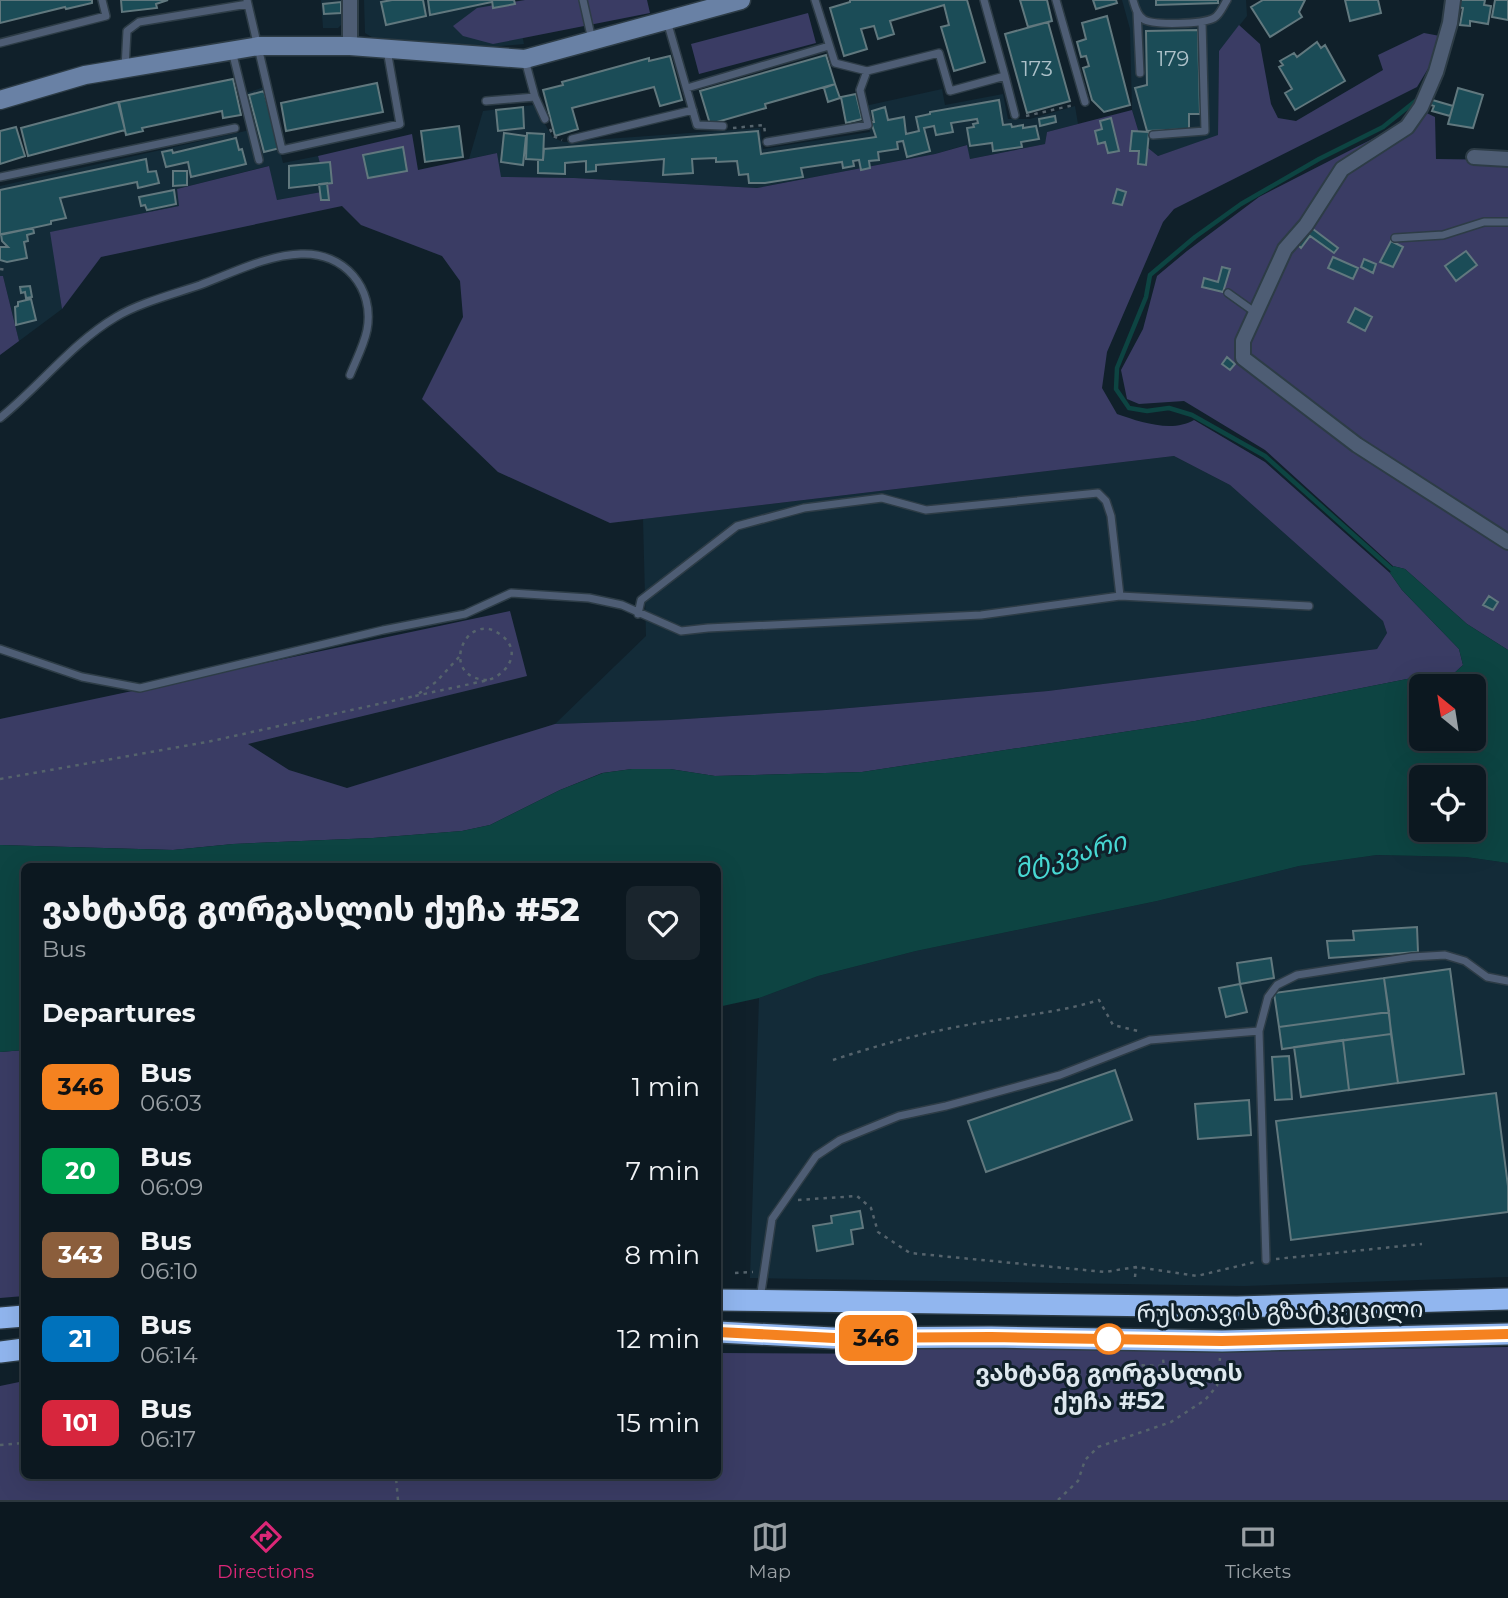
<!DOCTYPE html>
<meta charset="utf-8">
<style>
:root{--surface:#0c1820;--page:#1a252d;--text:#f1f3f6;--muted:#9aa0a5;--line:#2c373e;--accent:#db2777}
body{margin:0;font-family:Montserrat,"Noto Sans Georgian",sans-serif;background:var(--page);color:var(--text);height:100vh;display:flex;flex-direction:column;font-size:26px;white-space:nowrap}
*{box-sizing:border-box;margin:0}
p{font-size:23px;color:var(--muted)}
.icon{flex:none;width:38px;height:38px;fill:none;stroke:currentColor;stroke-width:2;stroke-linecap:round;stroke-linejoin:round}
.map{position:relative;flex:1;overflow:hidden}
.details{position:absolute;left:21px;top:863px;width:700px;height:616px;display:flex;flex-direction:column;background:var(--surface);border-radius:10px;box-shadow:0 7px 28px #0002,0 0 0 2px var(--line)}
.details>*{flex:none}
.badge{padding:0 14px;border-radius:10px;font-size:24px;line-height:46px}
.needle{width:46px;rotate:330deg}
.tools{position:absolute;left:1409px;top:674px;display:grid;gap:14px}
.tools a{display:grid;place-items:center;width:77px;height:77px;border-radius:10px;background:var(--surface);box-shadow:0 7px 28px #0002,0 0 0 2px var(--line);font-size:35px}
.map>.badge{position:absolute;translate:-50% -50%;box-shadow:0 0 0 4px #fff}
h2{padding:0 21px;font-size:26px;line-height:63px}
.round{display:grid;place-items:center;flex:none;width:74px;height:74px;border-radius:10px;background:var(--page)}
.summary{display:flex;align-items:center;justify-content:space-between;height:119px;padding:0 21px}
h1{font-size:33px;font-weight:800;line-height:52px}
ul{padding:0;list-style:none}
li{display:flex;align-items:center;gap:21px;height:84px;padding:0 21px}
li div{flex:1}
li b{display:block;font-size:26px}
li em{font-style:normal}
li .badge{min-width:77px;font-weight:700;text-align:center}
.tabs{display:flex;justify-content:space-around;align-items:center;height:98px;border-top:2px solid var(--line);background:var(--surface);font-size:19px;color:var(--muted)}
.tabs a{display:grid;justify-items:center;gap:4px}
.tabs .selected{color:var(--accent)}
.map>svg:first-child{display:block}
.built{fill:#132b38}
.green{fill:#3a3c64}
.water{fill:#0d4442;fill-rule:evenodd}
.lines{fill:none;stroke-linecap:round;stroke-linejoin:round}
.stream{stroke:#0d4442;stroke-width:4.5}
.building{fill:#1b4c57;stroke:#61787e;stroke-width:2}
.lane-casing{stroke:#2d3c46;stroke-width:10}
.street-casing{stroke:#2d3c46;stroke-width:18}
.secondary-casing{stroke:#2d3c46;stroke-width:21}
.highway-casing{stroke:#2d3c46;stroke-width:24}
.path{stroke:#55636c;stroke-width:2.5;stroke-dasharray:3.5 5;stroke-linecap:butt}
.lane{stroke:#4e5d74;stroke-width:7}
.street{stroke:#4e5d74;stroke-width:14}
.secondary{stroke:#6981a5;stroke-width:18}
.highway{stroke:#91b6ef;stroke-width:21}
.line-casing{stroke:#fff;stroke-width:16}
.line{stroke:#f58220;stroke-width:10}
.stop-dot{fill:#fff;stroke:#f58220;stroke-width:3.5}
.labels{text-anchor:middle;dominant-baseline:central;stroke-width:6;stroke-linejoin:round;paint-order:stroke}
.number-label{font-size:21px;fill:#adc1c9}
.street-label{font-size:24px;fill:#dee8ef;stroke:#10202a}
.stop-label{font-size:24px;font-weight:bold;fill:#dee8ef;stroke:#10202a}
.water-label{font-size:26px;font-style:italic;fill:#47d8d3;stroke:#10202a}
</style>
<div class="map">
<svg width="1508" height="1500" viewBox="0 0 1508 1500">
<rect width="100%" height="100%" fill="#10202a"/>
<path class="built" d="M321,0H344L345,21L338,28H323Z
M364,0H515L524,44L478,48L375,39L365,33Z
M1122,0H1246L1247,16L1219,51L1218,136L1158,156L1142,143L1132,110L1130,29Z
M264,87L283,163L318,156L328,191L277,200L268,166L177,189L180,206L51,232L62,309L19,341L3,276H0V186L250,130L241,95Z
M942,89L945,105L1003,94L1008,119H1030L1075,106L1078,124L1047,132L1045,144L970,159L966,145L935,154L757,188L574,178L500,177L497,153L469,159L483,111L534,105L553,138L564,142L760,128L763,149L870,132L865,106Z
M1174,456L1230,485L1383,621L1387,633L1377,649L1048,691L826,710L670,720L555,724L646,636L643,519Z
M1377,855L1466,857L1508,863V1277L1244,1286L750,1278L759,998L818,976L916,951L1157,901L1299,866Z"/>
<path class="green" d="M525,0H647L650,13L493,44L463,36L453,26L477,8Z
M808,13L816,43L699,74L691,44Z
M1239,25L1260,44L1271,104L1278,118L1296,121L1383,70L1378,55L1424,33L1440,36L1438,52L1417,87L1174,209L1163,222L1107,352L1102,388L1117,414C1140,422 1172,433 1194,420L1265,462L1390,573L1402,590L1459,649L1463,665L1450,677H1417L1195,721L862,772L715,776L670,769H632L602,773L560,790L490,825L462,831L373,838L233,844L173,850L0,845V719L510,611L527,676L248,744L289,770L347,788L555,724L670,720L826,710L1048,691L1377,649L1387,633L1383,621L1230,485L1174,456L610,523L498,472L422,399L463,317L460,281L442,256L361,225L342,206L101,257L62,309L50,232L179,206L177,189L269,166L277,200L327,191L318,156L412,134L418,170L497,153L501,177L574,178L757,188L935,154L967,145L970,159L1045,144L1047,132L1132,110L1142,143L1158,156L1218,135L1219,51Z
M1416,108L1435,117L1436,159L1508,160V650L1467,624L1405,569L1393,566L1265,450L1184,401L1139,404L1127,399L1121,370L1143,329L1157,276L1187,251L1259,197L1382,134L1407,119Z
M0,276H3L19,341L0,355Z
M24,1050V1296L0,1298V1052Z
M913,1345L1235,1351L1508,1347V1500H0V1386L24,1381V1475H718V1353L911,1354Z"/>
<path class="water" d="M1393,566L1405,569L1467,624L1508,650V863L1466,857L1377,855L1299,866L1157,901L916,951L818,976L759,998L718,1007V866H24V1050L0,1052V845L173,850L233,844L373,838L462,831L490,825L560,790L603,773L632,769H670L715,776L862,772L1195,721L1417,677H1450L1463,665L1459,649L1402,590L1390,573ZM1421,686H1474V738H1421ZM1421,777H1474V830H1421Z"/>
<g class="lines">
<path class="stream" d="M1395,572L1265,456L1192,415L1169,408L1147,411L1129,408L1116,389L1117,368L1146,297L1150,275L1195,237L1241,204L1319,159L1383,127L1418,99"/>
</g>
<path class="building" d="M0,0H92V3L66,9L65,7L0,23Z
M121,0H168L156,4L157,8L122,12Z
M392,0H423L426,16L386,25L381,2Z
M428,0H492V2L430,15Z
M492,0H514L515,4L493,8Z
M850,0H967L985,62L954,71L941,27L949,25L944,5L890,21L894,34L878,39L874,26L861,29L867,49L844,56L830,8L850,2Z
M1020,0H1047L1052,21L1028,27Z
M1093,0H1116L1117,3L1096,9Z
M1156,0H1218V3L1156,5Z
M1263,0H1305L1299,12L1302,17L1270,37L1251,7Z
M1345,0H1378L1381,13L1350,21Z
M1454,0H1485L1484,5L1491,6L1488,24L1470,21V26L1460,25L1463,8L1453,6Z
M1495,0H1508V20L1492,17Z
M341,2V13L324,14L323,4Z
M1107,16L1130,105L1104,112L1092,100L1083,68L1089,66L1086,56L1081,57L1077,42L1086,39L1082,23Z
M1048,22L1070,101L1027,113L1005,34Z
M1198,30L1200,114H1189V129L1147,131L1135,88L1147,85L1146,31Z
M1317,42L1321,48L1325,45L1345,81L1295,110L1285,93L1292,89L1279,67L1283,65L1280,61L1294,53L1297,57Z
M826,55L835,84L765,104L766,108L710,124L700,91Z
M670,56L682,100L660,106L654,87L572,108L578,129L555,136L543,90L563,85L562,82L649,58V61Z
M233,79L241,115L223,118L222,111L142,128L143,131L126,135L119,102Z
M377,83L383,112L286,131L281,103Z
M835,84L840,98L828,102L824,88Z
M1458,88L1483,95L1473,128L1448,124Z
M264,91L280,148L264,152L249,95Z
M856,94L862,119L846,123L841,97Z
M1429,99L1453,106L1450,116L1432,111L1434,106L1428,104Z
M999,100L1003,125L1011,124L1012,127L1023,125V128L1036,126L1039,139L1021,142L1022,147L993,151L992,143L970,146L967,128L974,127L973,124L978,123L977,119L951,123L953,132L936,135L934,126L924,128L930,151L907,157L903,141L897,142L898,149L878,152L879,160L869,161L870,168L861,170L859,160L853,161L854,166L843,168L842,162L801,168L803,177L765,183H749L748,174L739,175L737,161L716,162V158L692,159L693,173L663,175L664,159L596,165V171L586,172V161L565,163V174L538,173V160H543L544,149L758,131L761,154L876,137L871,122H874L872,111L885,107L888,120L904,117L906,134L919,131L916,117L930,114V112Z
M118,102L125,130L28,156L21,128Z
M523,107L524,128L498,131L496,110Z
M1055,116L1056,122L1040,126L1039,119Z
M1111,118L1119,151L1108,153L1105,142L1098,144L1095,131L1102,129L1100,121Z
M459,126L463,157L425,162L421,131Z
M16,127L25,156L0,164V131Z
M1132,131L1149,132L1146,165L1138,164L1139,151H1130Z
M504,133L526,136L523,165L501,162Z
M527,133L544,134L543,160L526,159Z
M236,138L239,150L242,149L246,164L191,177L188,162L166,167L162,152L172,150L173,153Z
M403,147L407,171L368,178L363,155Z
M146,159L148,172L156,171L159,183L138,188L137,182L60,198L66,218L51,221V224L0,235V190Z
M330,162L332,183L289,188V166Z
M173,171H187V185L173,186Z
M327,183L329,200H321L319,184Z
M1117,189L1126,192L1122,205L1113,203Z
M174,190L176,204L147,210L145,205L141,206L139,197Z
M1309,226L1338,248L1334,253L1310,236L1301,248L1296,243Z
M33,228L34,233L27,235L28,241L24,242L27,258L7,262L0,260V247H8L2,241L1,234Z
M1391,241L1403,247L1393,267L1380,262Z
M1466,251L1477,265L1456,281L1445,266Z
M1333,257L1358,268L1353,279L1328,268Z
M1364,259L1376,264L1373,273L1361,267Z
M1222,267L1230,269L1223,292L1202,287L1204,278L1218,282Z
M30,286L32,297L26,298L25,292L21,293L20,287Z
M31,299L36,320L16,325L15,307L18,306V302Z
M1355,308L1372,317L1365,331L1348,322Z
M1227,357L1235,364L1230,370L1222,364Z
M1489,596L1498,602L1493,610L1483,605Z
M1417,927L1418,952L1329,958L1327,941L1354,940L1353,931Z
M1271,958L1274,978L1240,984L1237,963Z
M1450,969L1464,1074L1398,1083L1384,978Z
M1384,978L1389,1012L1279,1027L1274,993Z
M1240,984L1247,1012L1226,1017L1219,988Z
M1389,1012L1391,1034L1282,1049L1279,1027Z
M1391,1034L1398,1083L1349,1090L1343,1040Z
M1343,1040L1349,1090L1301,1097L1294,1047Z
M1289,1056L1292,1099L1275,1100L1272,1057Z
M1115,1070L1132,1120L986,1172L968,1121Z
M1496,1093L1508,1186V1212L1291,1240L1276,1121Z
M1249,1100L1251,1135L1198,1139L1195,1104Z
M860,1211L863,1228L851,1230L853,1244L817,1251L813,1226L832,1223L831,1216Z"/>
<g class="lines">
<g class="lane-casing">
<path id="lane" d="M247,0L282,150L400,124L387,50
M583,0L592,40
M815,0L835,63L867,71L939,53L950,91L1005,76L984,0
M1056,0L1085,102
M1133,0C1135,7 1137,15 1143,19C1153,26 1203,24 1214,18C1220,15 1223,6 1227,0
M1137,12L1140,73
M667,21L697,125L723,126
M0,43L106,16L102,0
M232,51L259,160
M525,60L535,97L545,119
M125,68L127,31L139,22L248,4
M1005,76L1015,115
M687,88L829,46
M486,101L535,97
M1153,135L1205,131L1202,22
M572,139L693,110
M767,142L868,125L860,90L867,71
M0,177L235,128
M1395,238L1443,235L1484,222H1508
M1228,293L1256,313
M0,418C40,386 72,343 116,317C139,303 174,294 200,285C232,273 267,255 301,254C344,252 375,288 367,330C364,345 356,360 350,375
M638,614L641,600L737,526L804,508L882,498L926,510L1098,493L1106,501L1111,516L1120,596
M0,649L82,677L140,688L383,630L465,614L511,593L589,598L622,605L681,631L708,628L981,615L1120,596L1309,606
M1266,1260L1259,1031L1268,997L1277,985L1297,975L1412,957L1445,955L1465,961L1487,977L1508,981
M760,1299L772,1219L816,1156L840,1140L899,1116L946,1106L1060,1075L1150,1040L1259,1031"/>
</g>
<g class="street-casing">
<path id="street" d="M1453,0L1450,23L1436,72L1421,107L1407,127L1342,169L1306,225L1285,249L1243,341V358L1357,445L1508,542
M350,46V0
M1474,157L1508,159"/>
</g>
<g class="secondary-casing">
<path id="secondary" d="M0,100L85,75L259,46H350L525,59L741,0"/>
</g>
<g class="highway-casing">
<path id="highway" d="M718,1300L1237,1307L1508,1299
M0,1318L24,1316
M718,1332L833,1338L991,1337L1222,1341L1508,1334
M0,1352L24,1349"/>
</g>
<path class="path" d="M1026,116L1074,105
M733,128L764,125L765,133
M550,129L553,136L562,140
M0,269L6,270
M459,657L436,682L415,696C438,691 461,686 484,681C506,677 524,652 501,635C465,607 436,681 490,680
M0,779L207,742L415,696
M833,1060C879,1045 925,1032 973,1024C1015,1016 1058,1013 1099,1000L1113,1025L1142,1032
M798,1200L857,1196L871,1208L878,1232L910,1253L1105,1272L1136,1267L1197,1276L1255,1262
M1276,1259L1422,1244
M735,1273L753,1272
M1135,1277L1136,1267
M1133,1365L1164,1366L1163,1359
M0,1445L24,1443
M398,1500L396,1478L399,1475
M1058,1500L1078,1481L1085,1460L1098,1447L1171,1422L1205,1400L1217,1386L1220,1358"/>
<use href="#lane" class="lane"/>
<use href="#street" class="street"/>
<use href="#secondary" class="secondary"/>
<use href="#highway" class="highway"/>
</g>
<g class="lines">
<g class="line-casing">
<path id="line" d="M718,1332L834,1338L991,1337L1222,1341L1508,1334"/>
</g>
<use href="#line" class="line"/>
</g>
<circle class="stop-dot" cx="1109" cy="1339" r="14"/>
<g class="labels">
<g class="number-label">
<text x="1173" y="58">179</text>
<text x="1037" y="68">173</text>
</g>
<g class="street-label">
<text transform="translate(1280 1311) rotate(-1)">რუსთავის გზატკეცილი</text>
</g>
<g class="stop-label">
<text x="1109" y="1372">ვახტანგ გორგასლის<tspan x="1109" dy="28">ქუჩა #52</tspan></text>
</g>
<g class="water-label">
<text transform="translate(1070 855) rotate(-15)">მტკვარი</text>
</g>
</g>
</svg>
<div class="tools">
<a><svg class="needle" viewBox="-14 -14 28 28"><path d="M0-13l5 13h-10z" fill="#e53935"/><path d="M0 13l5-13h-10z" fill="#9aa0a5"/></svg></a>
<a><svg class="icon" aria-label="locate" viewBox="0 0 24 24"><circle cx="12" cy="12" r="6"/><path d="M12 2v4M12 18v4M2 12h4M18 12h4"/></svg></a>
</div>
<b class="badge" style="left:876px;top:1338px;background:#f58220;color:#111">346</b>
<section class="details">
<div class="summary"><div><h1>ვახტანგ გორგასლის ქუჩა #52</h1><p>Bus</p></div><a class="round"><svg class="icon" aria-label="heart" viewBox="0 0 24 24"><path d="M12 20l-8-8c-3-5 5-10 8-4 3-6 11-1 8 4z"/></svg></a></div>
<h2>Departures</h2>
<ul>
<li><span class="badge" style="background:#f58220;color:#111">346</span><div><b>Bus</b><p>06:03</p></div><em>1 min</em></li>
<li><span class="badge" style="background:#00a651;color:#fff">20</span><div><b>Bus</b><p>06:09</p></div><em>7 min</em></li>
<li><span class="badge" style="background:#8b5e3c;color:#fff">343</span><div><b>Bus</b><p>06:10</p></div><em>8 min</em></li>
<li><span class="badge" style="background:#0072bc;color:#fff">21</span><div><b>Bus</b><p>06:14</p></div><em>12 min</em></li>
<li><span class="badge" style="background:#d7263d;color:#fff">101</span><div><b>Bus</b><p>06:17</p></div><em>15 min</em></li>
</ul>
</section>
</div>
<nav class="tabs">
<a class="selected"><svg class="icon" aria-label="directions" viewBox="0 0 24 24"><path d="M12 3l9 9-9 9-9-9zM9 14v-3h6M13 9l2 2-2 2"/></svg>Directions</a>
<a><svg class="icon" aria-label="map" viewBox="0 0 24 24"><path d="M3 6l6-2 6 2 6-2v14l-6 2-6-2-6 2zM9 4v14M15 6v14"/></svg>Map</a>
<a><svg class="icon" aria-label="tickets" viewBox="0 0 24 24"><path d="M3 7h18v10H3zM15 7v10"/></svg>Tickets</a>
</nav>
